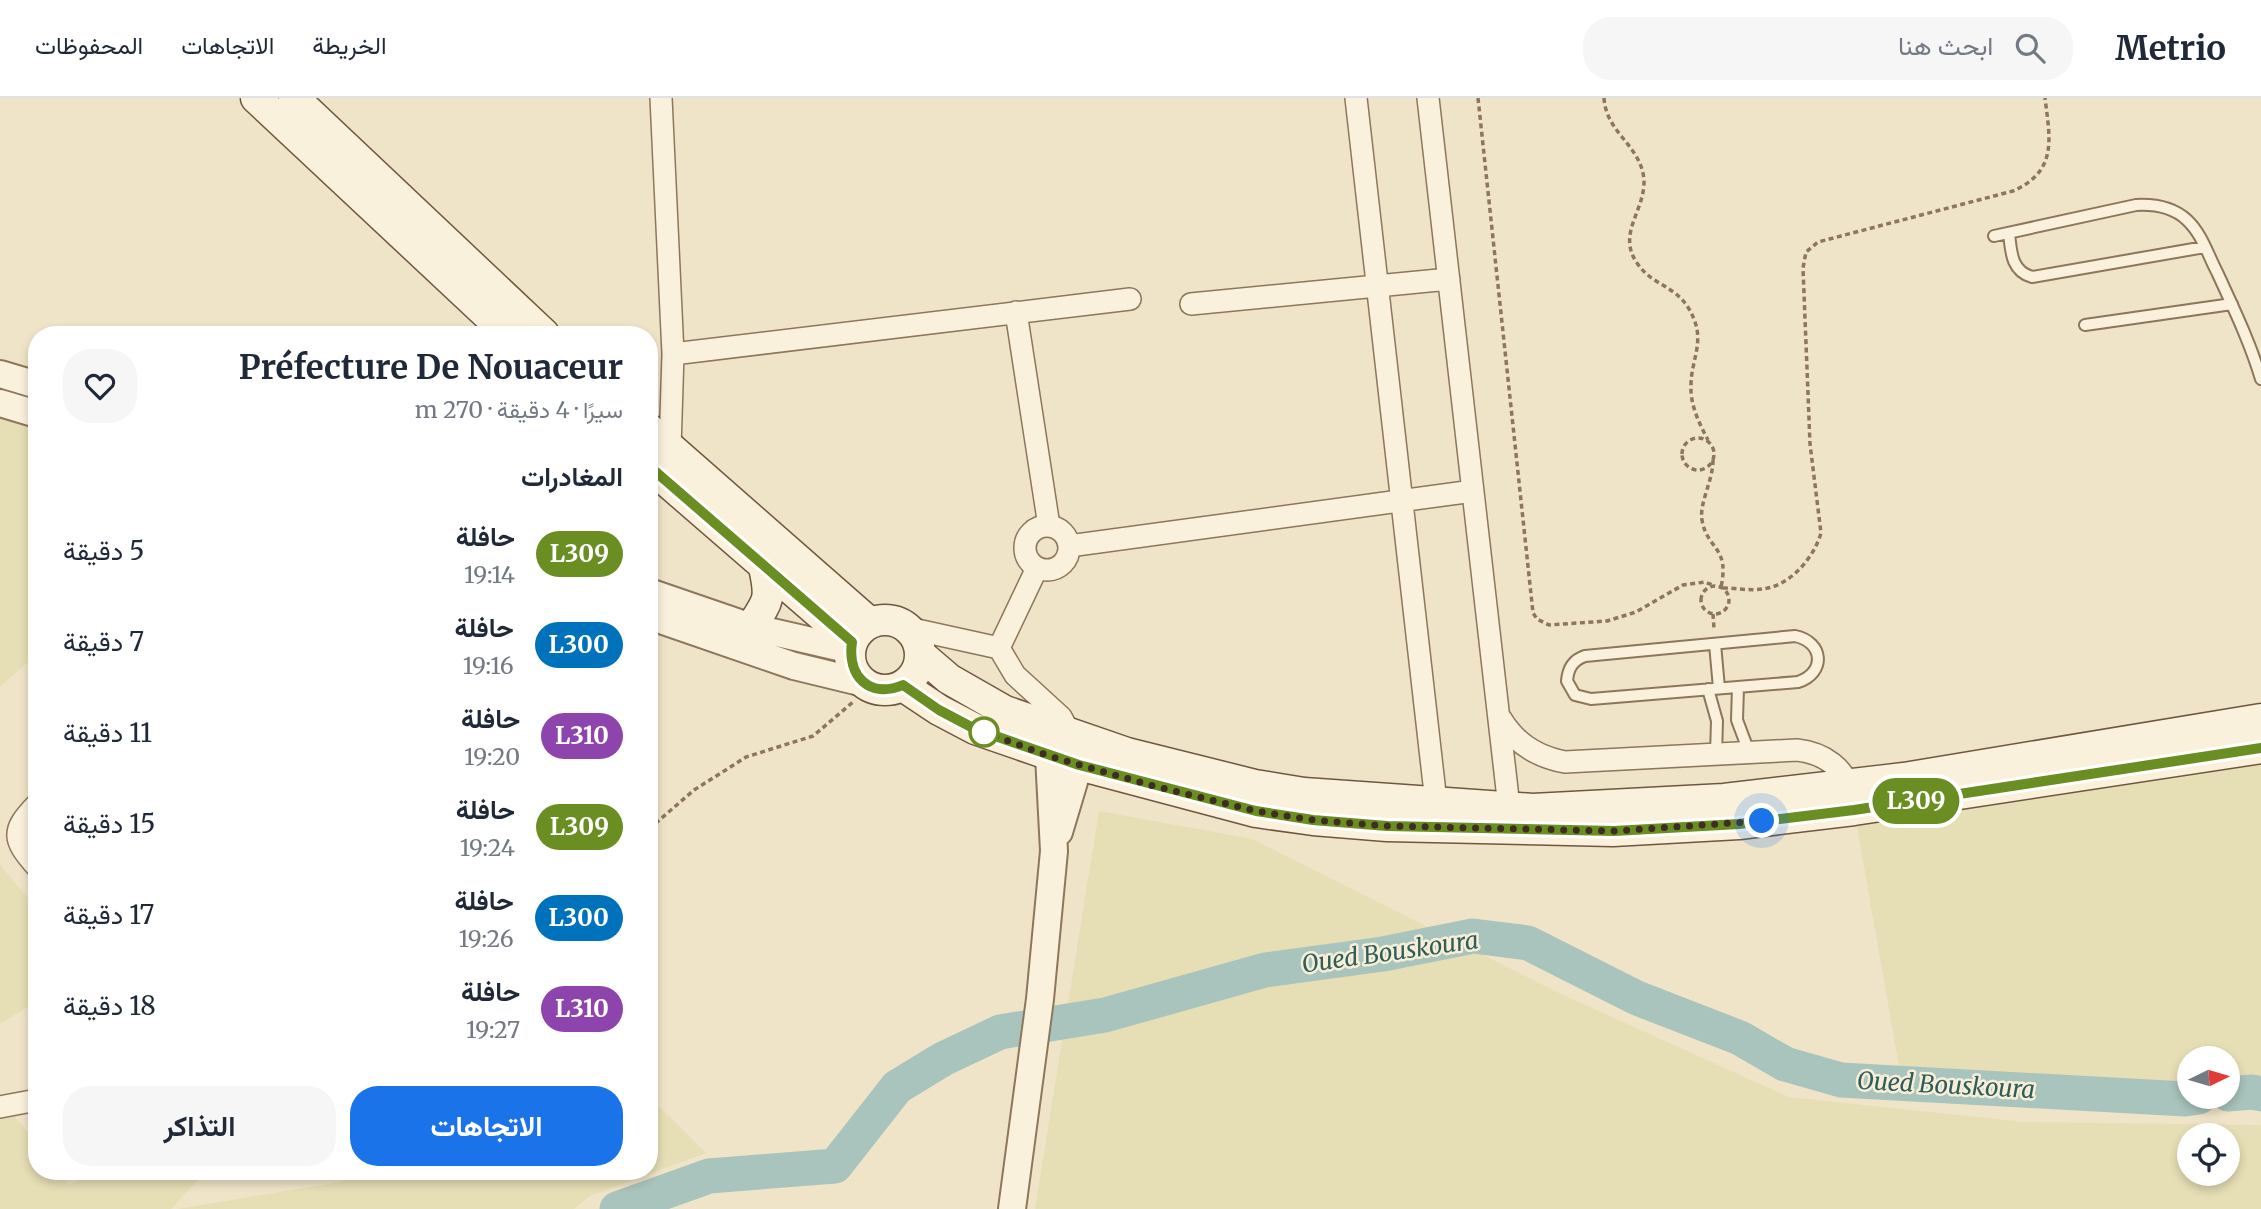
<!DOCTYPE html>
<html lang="ar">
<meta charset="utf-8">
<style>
:root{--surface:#fff;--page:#f6f6f7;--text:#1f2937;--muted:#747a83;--line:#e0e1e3;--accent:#1a73e8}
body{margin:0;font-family:Merriweather,Vazirmatn,serif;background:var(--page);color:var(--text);direction:rtl;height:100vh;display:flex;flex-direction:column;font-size:26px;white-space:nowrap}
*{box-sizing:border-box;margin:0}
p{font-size:23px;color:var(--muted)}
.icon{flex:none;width:38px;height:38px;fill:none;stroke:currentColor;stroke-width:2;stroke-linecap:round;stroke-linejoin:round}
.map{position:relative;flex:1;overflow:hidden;direction:ltr}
.sheet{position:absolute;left:28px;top:228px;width:630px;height:854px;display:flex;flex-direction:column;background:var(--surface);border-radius:28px;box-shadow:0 4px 10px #0003;direction:rtl}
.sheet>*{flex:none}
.badge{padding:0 14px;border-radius:23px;font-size:24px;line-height:46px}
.needle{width:46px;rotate:85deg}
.buttons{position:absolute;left:2177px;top:948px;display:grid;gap:14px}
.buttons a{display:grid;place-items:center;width:63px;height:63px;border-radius:50%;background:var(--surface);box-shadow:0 4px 10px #0003;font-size:35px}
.you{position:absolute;width:35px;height:35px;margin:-18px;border:5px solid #fff;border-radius:50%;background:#1a73e8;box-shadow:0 0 0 10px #1a73e833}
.map>.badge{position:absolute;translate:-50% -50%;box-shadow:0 0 0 4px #fff}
h2{padding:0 35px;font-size:26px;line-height:63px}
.round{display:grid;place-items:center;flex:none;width:74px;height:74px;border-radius:28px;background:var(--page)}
.headline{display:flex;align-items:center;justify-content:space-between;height:119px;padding:0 35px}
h1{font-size:33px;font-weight:700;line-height:52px}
.primary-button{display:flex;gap:14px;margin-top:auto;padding:14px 35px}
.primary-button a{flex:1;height:80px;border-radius:28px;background:var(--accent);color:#fff;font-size:28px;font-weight:700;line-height:80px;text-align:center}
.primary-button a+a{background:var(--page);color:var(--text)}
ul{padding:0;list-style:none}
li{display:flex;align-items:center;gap:21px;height:91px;padding:0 35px}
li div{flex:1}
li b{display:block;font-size:26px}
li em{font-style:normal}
li .badge{min-width:77px;font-weight:700;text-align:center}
header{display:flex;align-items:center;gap:42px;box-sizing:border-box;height:98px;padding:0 35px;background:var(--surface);border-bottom:2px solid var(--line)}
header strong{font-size:33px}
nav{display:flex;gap:38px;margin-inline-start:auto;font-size:24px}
.search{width:490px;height:63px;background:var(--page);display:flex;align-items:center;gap:18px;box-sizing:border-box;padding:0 24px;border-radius:28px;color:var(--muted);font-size:26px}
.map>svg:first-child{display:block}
.farmland{fill:#e6deb5;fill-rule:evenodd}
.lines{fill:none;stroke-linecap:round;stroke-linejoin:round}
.river{stroke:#a9c4bc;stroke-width:35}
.service-casing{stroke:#8d765c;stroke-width:14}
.minor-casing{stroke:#8d765c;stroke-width:24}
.tertiary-casing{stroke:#8d765c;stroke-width:30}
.secondary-casing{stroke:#6f573f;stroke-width:33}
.path{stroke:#8d765c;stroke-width:3.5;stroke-dasharray:5 3.5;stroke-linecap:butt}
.service{stroke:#faf1dc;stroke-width:10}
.minor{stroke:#faf1dc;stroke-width:21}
.tertiary{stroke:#faf1dc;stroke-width:26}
.secondary{stroke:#faf1dc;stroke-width:30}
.line-casing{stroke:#fff;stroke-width:16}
.line{stroke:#6b8e23;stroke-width:10}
.walk{stroke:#3d2e20;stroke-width:7;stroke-dasharray:0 12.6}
.stop-dot{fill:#fff;stroke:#6b8e23;stroke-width:3.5}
.labels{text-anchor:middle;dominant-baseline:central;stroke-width:5;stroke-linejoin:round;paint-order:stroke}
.water-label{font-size:24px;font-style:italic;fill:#2f5d5a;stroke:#f7eed8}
</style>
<header>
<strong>Metrio</strong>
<div class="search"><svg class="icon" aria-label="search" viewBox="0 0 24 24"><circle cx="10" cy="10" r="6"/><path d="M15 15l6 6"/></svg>ابحث هنا</div>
<nav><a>الخريطة</a><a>الاتجاهات</a><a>المحفوظات</a></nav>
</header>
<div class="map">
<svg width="2261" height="1111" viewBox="0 0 2261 1111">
<rect width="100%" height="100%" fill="#f0e4c8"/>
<path class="farmland" d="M0,321L37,332V556L0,589Z
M2261,657V996L2252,994L2228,996V961H2189V999H2199L2185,1001L1902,985L1854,712Z
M1099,713L1252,741L1561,896L1789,999L2024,1024L2261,1027V1111H1035ZM2189,1038H2228V1076H2189Z
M0,767L37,811V903L0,926Z
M649,999L706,1055L590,1098L574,1111H177L341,1084L355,1073H649Z
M0,1000L37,1046V1073H58L69,1087L97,1073H206L171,1111H0Z"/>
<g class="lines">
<path class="river" d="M2228,996L2252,994L2261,996
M617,1111L709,1078L835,1068L897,989L943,961L1000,934L1105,917L1265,872L1383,856L1473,838L1528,845L1637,900L1740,940L1785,966L1841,982L2185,1001L2199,999"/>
<g class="service-casing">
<path id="service" d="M2009,135C2011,153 2011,173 2032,179L2205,149
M1994,138L2136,107C2155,106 2173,109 2187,122C2202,136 2208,157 2217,174C2233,209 2250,244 2261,281
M2085,227L2232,206
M1795,538C1824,544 1826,575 1798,584L1591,601L1575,597L1567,583C1568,570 1573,562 1585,558Z
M1715,546L1719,590
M1738,589L1737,622L1749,654
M1708,591L1717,623L1716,656"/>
</g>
<g class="minor-casing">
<path id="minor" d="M661,0L673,256L670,350
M1356,0L1436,704
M1428,0L1509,709
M1191,206L1449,181
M1016,214L1049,428
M673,256L1130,201
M1025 450a22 22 0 1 1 44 0a22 22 0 1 1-44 0Z
M1069,448L1473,393
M908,530L999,550L1015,577L1061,619L1071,637
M999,550L1037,470
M1501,621C1516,646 1537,659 1565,664L1797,652C1824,655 1846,670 1852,698
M37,706C11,733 12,741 37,769
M0,1009L37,1002"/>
</g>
<g class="tertiary-casing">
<path id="tertiary" d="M0,276L37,287
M0,305L37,316
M649,494L751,529L851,552
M649,518L794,568L864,585
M1059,734L1079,667L1074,647
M1012,1111L1040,901L1054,753L1049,658"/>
</g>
<g class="secondary-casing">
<path id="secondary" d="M256,0L508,236
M294,0L544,236
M649,331L870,525
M649,368L852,544
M850 557a35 35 0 1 1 70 0a35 35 0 1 1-70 0Z
M751,529C769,502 771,501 764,469
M921,557L949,581L1005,613L1127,655L1255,687L1304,695L1533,711L1724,701L1904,680L2261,621
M903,588L939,612L975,631L1079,667L1256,714L1313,722L1387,728L1613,733L1739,726L1854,712L2261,650"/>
</g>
<path class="path" d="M1478,0L1533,515L1537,521L1549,527L1607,523L1636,514L1683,487L1705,484L1715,488
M1604,0C1606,36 1643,48 1644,84C1644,114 1617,136 1637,165C1654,191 1682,186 1695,224C1703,246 1691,265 1691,287C1690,307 1699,325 1708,342
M1682 356a16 16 0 1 1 32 0a16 16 0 1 1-32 0Z
M1713,362C1713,383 1699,405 1702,422C1707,452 1730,448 1721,489
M1701 502a14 14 0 1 1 28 0a14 14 0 1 1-28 0Z
M1723,490C1736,490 1750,493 1762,491C1789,489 1814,460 1821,435L1810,346L1803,170L1806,154L1818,144L2013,93C2058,73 2050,41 2045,0
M1713,516L1714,531
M649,731L694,692L732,668L746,659L813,638L853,604"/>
<use href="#service" class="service"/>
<use href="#minor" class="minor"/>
<use href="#tertiary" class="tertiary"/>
<use href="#secondary" class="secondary"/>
</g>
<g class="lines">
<g class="line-casing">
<path id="line" d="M649,368L852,544C847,578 869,601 903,587L939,612L975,631L1079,667L1256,713L1313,722L1387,728L1614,733L1739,726L1854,712L2261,650"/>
</g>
<use href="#line" class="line"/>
<path class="walk" d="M984,634L1049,658L1150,687L1256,713L1313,722L1387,728L1614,733L1762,723"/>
</g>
<circle class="stop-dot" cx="984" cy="634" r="14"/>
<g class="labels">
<g class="water-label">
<text transform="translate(1390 854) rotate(-8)">Oued Bouskoura</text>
<text transform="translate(1946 987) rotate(3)">Oued Bouskoura</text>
</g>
</g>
</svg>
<div class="buttons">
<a><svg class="needle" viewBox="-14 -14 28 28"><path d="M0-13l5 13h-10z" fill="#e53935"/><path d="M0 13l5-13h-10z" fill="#747a83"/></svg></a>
<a><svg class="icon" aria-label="locate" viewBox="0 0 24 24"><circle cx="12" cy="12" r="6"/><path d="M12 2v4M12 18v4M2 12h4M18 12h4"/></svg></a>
</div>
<div class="you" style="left:1762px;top:723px"></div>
<b class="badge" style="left:1916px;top:703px;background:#6b8e23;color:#fff">L309</b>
<section class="sheet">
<div class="headline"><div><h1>Préfecture De Nouaceur</h1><p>سيرًا · 4 دقيقة · 270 m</p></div><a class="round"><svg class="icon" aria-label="heart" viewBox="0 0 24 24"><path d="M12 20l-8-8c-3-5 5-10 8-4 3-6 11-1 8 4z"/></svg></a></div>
<h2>المغادرات</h2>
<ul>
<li><span class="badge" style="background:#6b8e23;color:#fff">L309</span><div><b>حافلة</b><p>19:14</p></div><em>5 دقيقة</em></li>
<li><span class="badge" style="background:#0072bc;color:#fff">L300</span><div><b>حافلة</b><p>19:16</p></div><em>7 دقيقة</em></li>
<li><span class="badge" style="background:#8e44ad;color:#fff">L310</span><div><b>حافلة</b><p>19:20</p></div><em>11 دقيقة</em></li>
<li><span class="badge" style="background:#6b8e23;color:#fff">L309</span><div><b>حافلة</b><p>19:24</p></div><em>15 دقيقة</em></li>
<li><span class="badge" style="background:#0072bc;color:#fff">L300</span><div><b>حافلة</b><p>19:26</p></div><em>17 دقيقة</em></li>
<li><span class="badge" style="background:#8e44ad;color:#fff">L310</span><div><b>حافلة</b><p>19:27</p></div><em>18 دقيقة</em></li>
</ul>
<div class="primary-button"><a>الاتجاهات</a><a>التذاكر</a></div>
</section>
</div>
